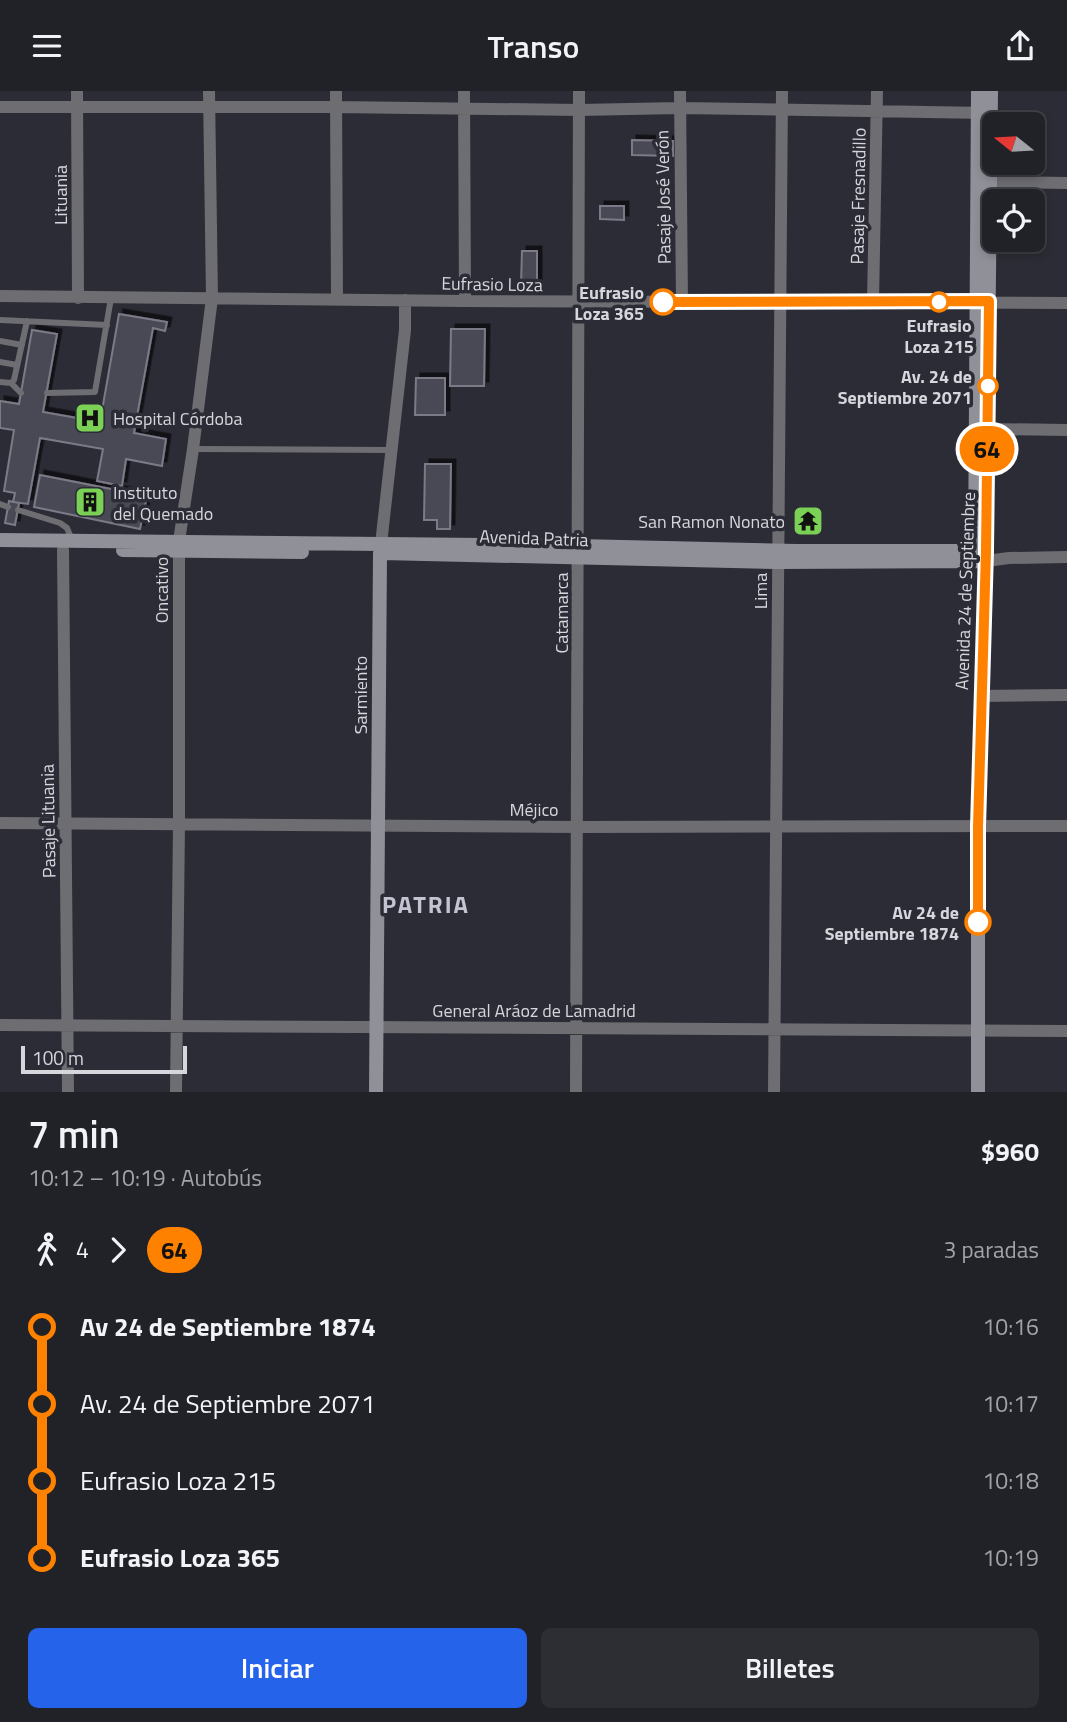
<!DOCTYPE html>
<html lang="es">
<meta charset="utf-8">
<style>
:root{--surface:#212128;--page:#2d2e34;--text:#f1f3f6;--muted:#a2a3a8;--line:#3e3e45;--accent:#2563eb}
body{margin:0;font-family:"Titillium Web",sans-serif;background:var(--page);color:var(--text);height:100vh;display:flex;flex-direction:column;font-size:26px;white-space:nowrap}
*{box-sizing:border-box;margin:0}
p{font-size:23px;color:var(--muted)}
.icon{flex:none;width:38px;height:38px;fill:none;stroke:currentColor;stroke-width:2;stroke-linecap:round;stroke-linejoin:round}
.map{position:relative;height:1001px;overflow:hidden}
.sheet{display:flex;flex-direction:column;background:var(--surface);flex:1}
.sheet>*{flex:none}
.badge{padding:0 14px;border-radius:23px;font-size:24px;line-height:46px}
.needle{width:46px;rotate:288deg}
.buttons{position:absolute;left:982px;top:21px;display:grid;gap:14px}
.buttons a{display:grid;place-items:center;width:63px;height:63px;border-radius:10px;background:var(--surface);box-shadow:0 4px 10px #0003,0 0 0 2px var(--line);font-size:35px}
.scale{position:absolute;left:21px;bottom:18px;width:166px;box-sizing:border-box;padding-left:7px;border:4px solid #d6d6dd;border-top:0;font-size:19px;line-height:24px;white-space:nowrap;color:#d6d6dd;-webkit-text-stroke:5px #2c2c36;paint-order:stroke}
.map>.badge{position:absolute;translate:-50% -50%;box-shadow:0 0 0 4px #fff}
.legs{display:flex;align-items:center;gap:10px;height:77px;padding:0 28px;font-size:23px}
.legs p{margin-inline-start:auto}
.headline{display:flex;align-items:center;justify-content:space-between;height:119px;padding:0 28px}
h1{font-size:38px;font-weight:600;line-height:52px}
.button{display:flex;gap:14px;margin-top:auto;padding:14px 28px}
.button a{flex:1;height:80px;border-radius:10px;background:var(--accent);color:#fff;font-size:28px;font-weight:600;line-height:80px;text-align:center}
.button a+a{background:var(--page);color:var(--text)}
ul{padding:0 28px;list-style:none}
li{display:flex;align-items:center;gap:24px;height:77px;font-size:26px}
li i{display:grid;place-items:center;width:10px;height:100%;margin:0 9px;background:currentColor}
li i::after{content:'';width:18px;height:18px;margin:-9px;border:5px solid;border-radius:50%;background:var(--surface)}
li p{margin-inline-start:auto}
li:first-child i{background:linear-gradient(#0000 50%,currentColor 0)}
li:last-child i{background:linear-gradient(currentColor 50%,#0000 0)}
header{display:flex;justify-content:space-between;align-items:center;height:91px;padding:0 28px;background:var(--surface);font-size:32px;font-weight:600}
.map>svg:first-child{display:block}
.building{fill:#4a4a55;stroke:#7b7a87;stroke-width:2;filter:url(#shadow)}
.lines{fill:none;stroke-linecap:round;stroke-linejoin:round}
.service{stroke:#6d6d72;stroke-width:6}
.minor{stroke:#6d6d72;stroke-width:12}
.secondary{stroke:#909099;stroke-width:14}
.line-1-casing{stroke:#fff;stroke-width:16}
.line-1{stroke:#ff8100;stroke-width:10}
.stop-1-dot{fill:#fff;stroke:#ff8100;stroke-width:3.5}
.labels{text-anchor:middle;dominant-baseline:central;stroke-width:7;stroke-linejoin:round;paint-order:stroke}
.street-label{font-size:18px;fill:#d6d6dd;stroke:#2c2c36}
.stop-label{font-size:18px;font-weight:bold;fill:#d6d6dd;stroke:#2c2c36;text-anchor:end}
.poi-label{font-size:18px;fill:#d6d6dd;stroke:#2c2c36;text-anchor:start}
.district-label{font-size:24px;font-weight:bold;letter-spacing:2px;fill:#c3c3d1;stroke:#2c2c36}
</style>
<header><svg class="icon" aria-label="menu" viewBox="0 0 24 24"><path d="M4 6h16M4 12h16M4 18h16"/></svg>Transo<svg class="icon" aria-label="share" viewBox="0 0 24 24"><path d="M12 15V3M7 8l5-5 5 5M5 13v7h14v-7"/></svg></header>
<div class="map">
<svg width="1067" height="1001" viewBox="0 0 1067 1001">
<defs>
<filter id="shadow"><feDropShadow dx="4.5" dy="-4.5" stdDeviation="0" flood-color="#0009"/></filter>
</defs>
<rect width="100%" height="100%" fill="#2c2c36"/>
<path class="building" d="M632,49L673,50V65L632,64Z
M600,115H624V129L600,128Z
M522,160H537V193H521Z
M119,223L167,231L165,240L153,237L134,342L166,348L162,375L126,368L122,395L97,390L103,358L40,347L28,413L13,411L15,402L4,400L14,339L0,337V310L19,313L32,239L57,243L43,321L100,331Z
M451,238H485L484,295H450Z
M416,287H445V324H415Z
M425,373H451L450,438H437V429H424Z
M40,384L147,405L140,438L34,416Z
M9,410L19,412L15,434L5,432Z"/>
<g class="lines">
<path class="service" d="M0,229L107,234
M0,250L22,254
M0,271L17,274
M0,291L11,292L14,289L27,230
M11,292L21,302
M47,302L95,301L111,207
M193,358L391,359
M0,413L8,416
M18,419L60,432L67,437L72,449"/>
<path class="minor" d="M77,0L78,207
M336,0L337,208
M464,0L465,210
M680,0L682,212
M0,16H336L579,19L680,17L987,22
M990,91L1067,92
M0,205L465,210L1067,212
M873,211L877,0
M987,338L1067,339
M63,459L68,1001
M380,462L405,239V209
M986,470L1009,467L1067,466
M981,605L1067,604
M0,732L578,736L1067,735
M0,934L1067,940
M176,1001L179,733V450L193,358L212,207L209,0
M576,1001L579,0
M774,1001L782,0"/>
<path class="secondary" d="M0,449L578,455L796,460H986
M123,459L302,461
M382,462L777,471L986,470
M975,467L978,0
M376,1001L380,462
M978,1001V735L986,460L991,0"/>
</g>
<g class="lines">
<g class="line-1-casing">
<path id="line-1" d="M663,211L989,210L986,460L978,736V831"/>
</g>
<use href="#line-1" class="line-1"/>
</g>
<defs>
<g id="hospital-square" transform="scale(1.575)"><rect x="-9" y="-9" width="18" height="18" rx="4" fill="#7bd156" stroke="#2c2c36"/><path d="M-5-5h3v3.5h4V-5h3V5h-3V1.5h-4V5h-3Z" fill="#111"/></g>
<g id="building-square" transform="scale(1.575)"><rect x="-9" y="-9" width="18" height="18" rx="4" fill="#7bd156" stroke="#2c2c36"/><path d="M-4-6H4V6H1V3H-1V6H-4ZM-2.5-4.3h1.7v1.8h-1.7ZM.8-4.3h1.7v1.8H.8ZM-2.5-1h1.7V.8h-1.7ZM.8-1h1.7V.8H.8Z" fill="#111"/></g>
<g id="temple-square" transform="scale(1.575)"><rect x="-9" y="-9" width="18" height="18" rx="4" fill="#7bd156" stroke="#2c2c36"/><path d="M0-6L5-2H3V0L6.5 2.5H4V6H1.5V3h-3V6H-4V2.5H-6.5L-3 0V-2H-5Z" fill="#111"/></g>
</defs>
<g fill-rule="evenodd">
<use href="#hospital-square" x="90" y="327"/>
<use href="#building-square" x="90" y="411"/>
<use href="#temple-square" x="808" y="430"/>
</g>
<g class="stop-1-dot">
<circle cx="663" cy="211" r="12"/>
<circle cx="939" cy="211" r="9"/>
<circle cx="988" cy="295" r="9"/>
<circle cx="978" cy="831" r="12"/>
</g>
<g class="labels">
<g class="street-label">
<text transform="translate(60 104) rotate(-90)">Lituania</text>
<text transform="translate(858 105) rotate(-89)">Pasaje Fresnadillo</text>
<text transform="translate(663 106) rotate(-91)">Pasaje José Verón</text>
<text transform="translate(492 193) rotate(1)">Eufrasio Loza</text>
<text transform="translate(534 447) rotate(2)">Avenida Patria</text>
<text transform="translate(161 499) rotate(-90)">Oncativo</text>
<text transform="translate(760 500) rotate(-90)">Lima</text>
<text transform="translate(965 500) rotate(-88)">Avenida 24 de Septiembre</text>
<text transform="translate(561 522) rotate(-90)">Catamarca</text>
<text transform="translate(360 604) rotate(-90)">Sarmiento</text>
<text x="534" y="718">Méjico</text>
<text transform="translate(48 730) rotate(-91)">Pasaje Lituania</text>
<text x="534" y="919">General Aráoz de Lamadrid</text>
</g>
<g class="stop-label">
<text x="644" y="201">Eufrasio<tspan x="644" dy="21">Loza 365</tspan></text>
<text x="939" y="234" text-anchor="middle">Eufrasio<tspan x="939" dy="21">Loza 215</tspan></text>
<text x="972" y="285">Av. 24 de<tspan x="972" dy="21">Septiembre 2071</tspan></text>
<text x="959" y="821">Av 24 de<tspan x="959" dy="21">Septiembre 1874</tspan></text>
</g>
<g class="poi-label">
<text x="113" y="327">Hospital Córdoba</text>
<text x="113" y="401">Instituto<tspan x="113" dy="21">del Quemado</tspan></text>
<text x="785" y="430" text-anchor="end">San Ramon Nonato</text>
</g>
<g class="district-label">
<text x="426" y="813">PATRIA</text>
</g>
</g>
</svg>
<div class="buttons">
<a><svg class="needle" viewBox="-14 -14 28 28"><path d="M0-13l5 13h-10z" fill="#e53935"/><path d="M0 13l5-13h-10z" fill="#a2a3a8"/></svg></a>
<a><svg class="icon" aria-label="locate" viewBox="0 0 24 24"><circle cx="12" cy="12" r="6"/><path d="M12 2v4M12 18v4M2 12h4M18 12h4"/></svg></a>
</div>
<div class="scale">100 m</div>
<b class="badge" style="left:987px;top:358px;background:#ff8100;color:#111">64</b>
</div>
<section class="sheet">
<div class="headline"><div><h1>7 min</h1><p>10:12 – 10:19 · Autobús</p></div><b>$960</b></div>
<div class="legs"><svg class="icon" aria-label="walk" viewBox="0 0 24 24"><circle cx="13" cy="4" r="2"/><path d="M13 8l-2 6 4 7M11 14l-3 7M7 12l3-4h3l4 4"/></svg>4<svg class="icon" aria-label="forward" viewBox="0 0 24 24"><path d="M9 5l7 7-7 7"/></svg><b class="badge" style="background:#ff8100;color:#111">64</b><p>3 paradas</p></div>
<ul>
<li><i style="color:#ff8100"></i><b>Av 24 de Septiembre 1874</b><p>10:16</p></li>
<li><i style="color:#ff8100"></i><span>Av. 24 de Septiembre 2071</span><p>10:17</p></li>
<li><i style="color:#ff8100"></i><span>Eufrasio Loza 215</span><p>10:18</p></li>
<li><i style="color:#ff8100"></i><b>Eufrasio Loza 365</b><p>10:19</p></li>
</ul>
<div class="button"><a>Iniciar</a><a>Billetes</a></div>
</section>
